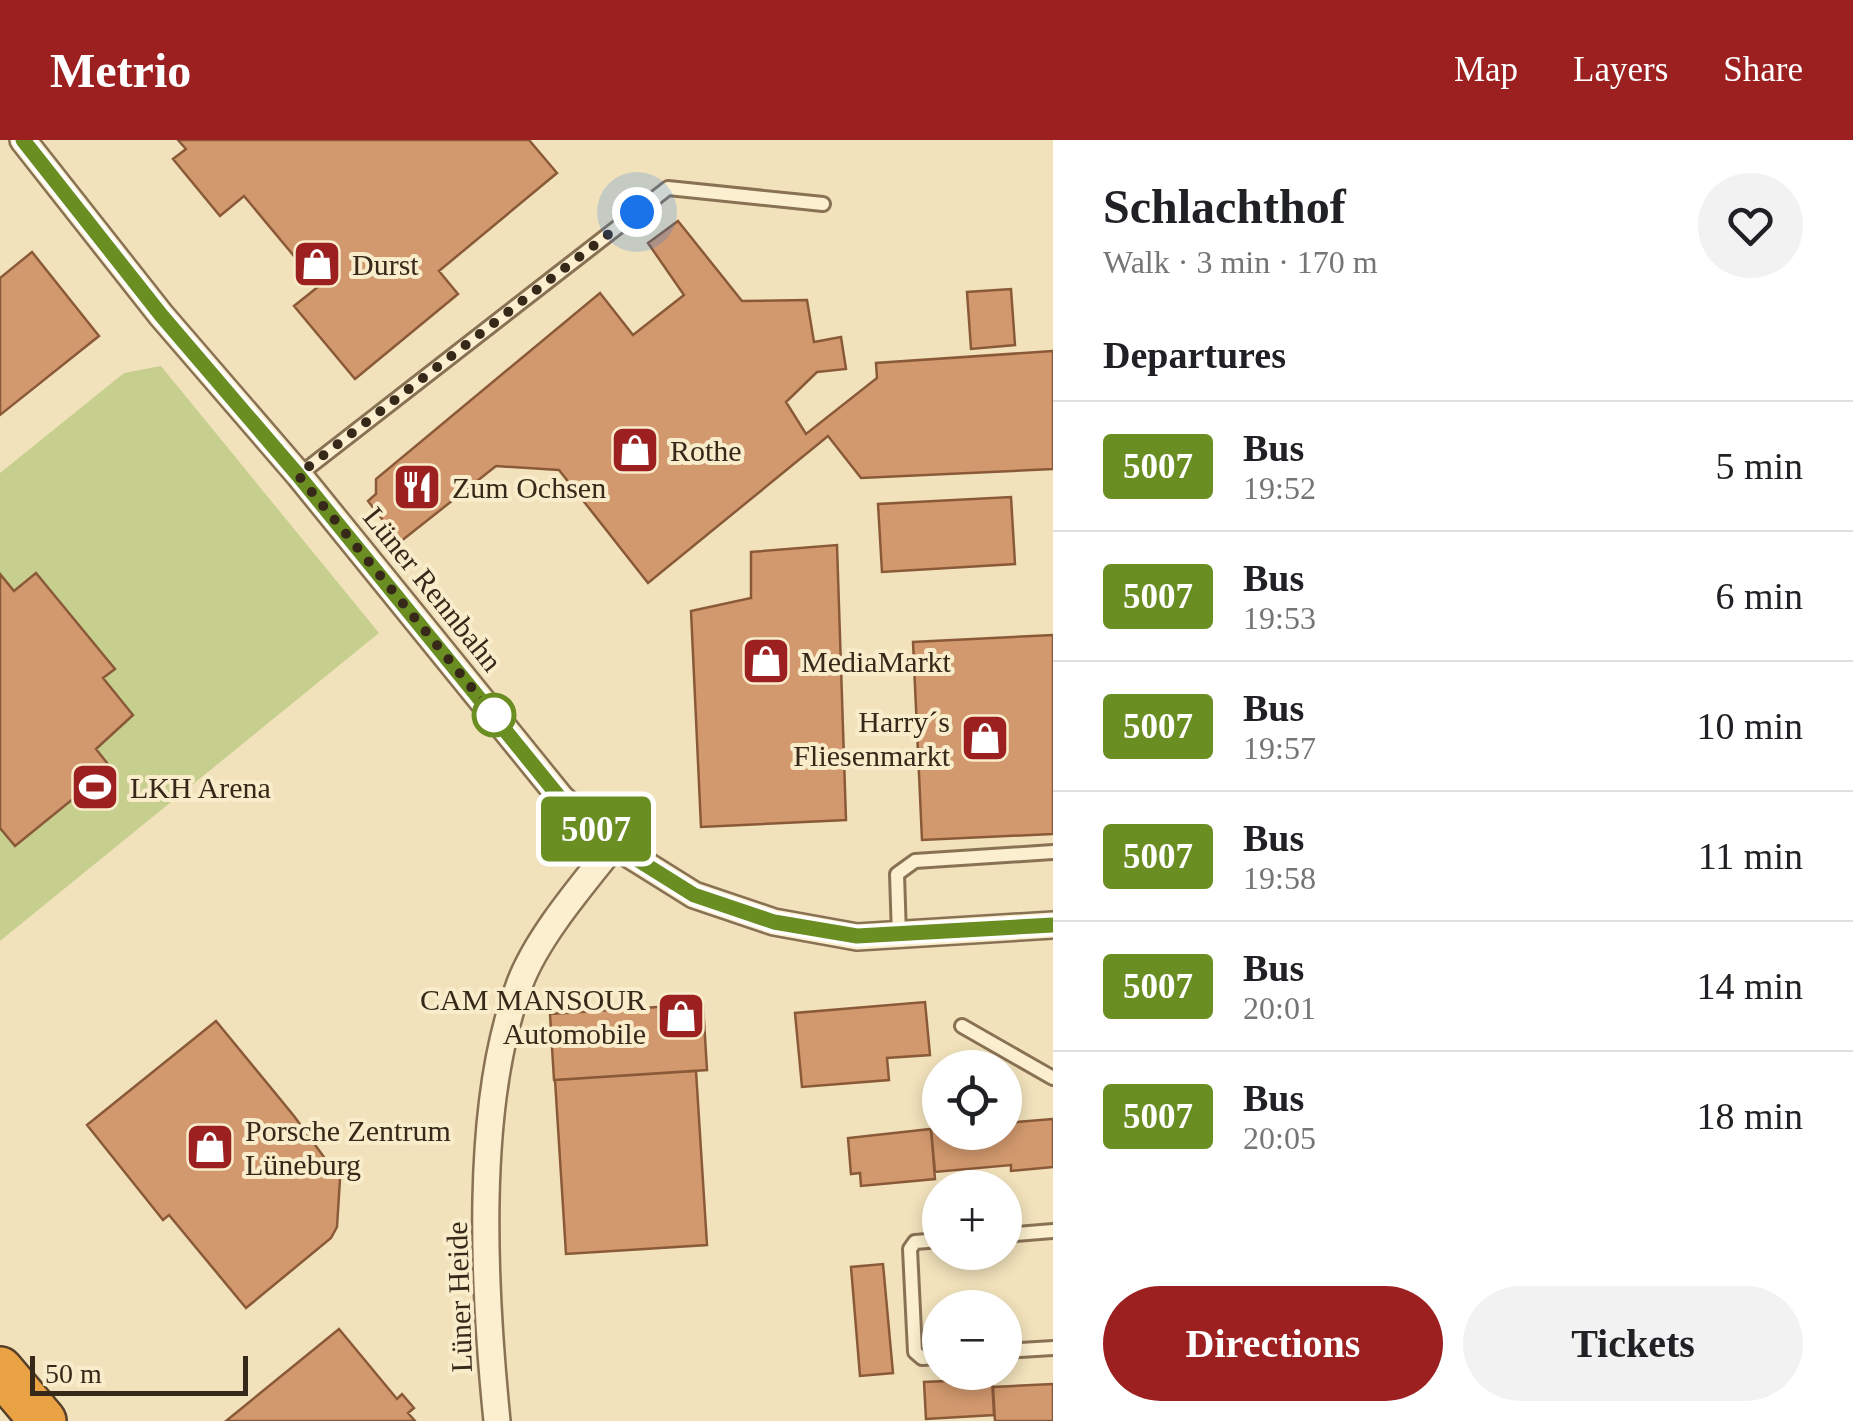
<!DOCTYPE html>
<meta charset="utf-8">
<style>
:root{--surface:#fff;--page:#f2f2f2;--text:#202124;--muted:#757577;--line:#e0e0e0;--accent:#9d2020}
body{margin:0;font-family:"Times New Roman",serif;background:var(--page);color:var(--text);height:100vh;display:flex;flex-direction:column;font-size:38px;white-space:nowrap}
*{box-sizing:border-box;margin:0}
p{font-size:32px;color:var(--muted)}
.icon{flex:none;width:55px;height:55px;fill:none;stroke:currentColor;stroke-width:2;stroke-linecap:round;stroke-linejoin:round}
.map{position:relative;flex:1;overflow:hidden}
.sheet{display:flex;flex-direction:column;background:var(--surface);width:800px}
.sheet>*{flex:none}
.badge{padding:0 20px;border-radius:8px;font-size:35px;line-height:65px}
.fabs{position:absolute;left:922px;top:910px;display:grid;gap:20px}
.fabs a{display:grid;place-items:center;width:100px;height:100px;border-radius:50%;background:var(--surface);box-shadow:0 5px 15px #0003;font-size:50px}
.scale{position:absolute;left:30px;bottom:25px;width:218px;box-sizing:border-box;padding-left:10px;border:5px solid #37291a;border-top:0;font-size:28px;line-height:35px;white-space:nowrap;color:#37291a;-webkit-text-stroke:8px #f8eccb;paint-order:stroke}
.you{position:absolute;width:50px;height:50px;margin:-25px;border:8px solid #fff;border-radius:50%;background:#1a73e8;box-shadow:0 0 0 15px #1a73e833}
.map>.badge{position:absolute;translate:-50% -50%;box-shadow:0 0 0 5px #fff}
h2{padding:0 50px;font-size:38px;line-height:90px}
.round{display:grid;place-items:center;flex:none;width:105px;height:105px;border-radius:52px;background:var(--page)}
.overview{display:flex;align-items:center;justify-content:space-between;height:170px;padding:0 50px}
h1{font-size:48px;font-weight:600;line-height:75px}
.cta{display:flex;gap:20px;margin-top:auto;padding:20px 50px}
.cta a{flex:1;height:115px;border-radius:60px;background:var(--accent);color:#fff;font-size:40px;font-weight:600;line-height:115px;text-align:center}
.cta a+a{background:var(--page);color:var(--text)}
ul{padding:0;list-style:none}
li{display:flex;align-items:center;gap:30px;height:130px;padding:0 50px;border-top:2px solid var(--line)}
li div{flex:1}
li b{display:block;font-size:38px}
li em{font-style:normal}
li .badge{min-width:110px;font-weight:700;text-align:center}
header{display:flex;align-items:center;gap:60px;box-sizing:border-box;height:140px;padding:0 50px;background:var(--accent);color:#fff}
header strong{font-size:48px}
nav{display:flex;gap:55px;margin-inline-start:auto;font-size:35px}
main{display:flex;flex:1;min-height:0}
.map>svg:first-child{display:block}
.green{fill:#c7cf8f}
.building{fill:#d2996e;stroke:#8a5a38;stroke-width:2.5}
.lines{fill:none;stroke-linecap:round;stroke-linejoin:round}
.service-casing{stroke:#897154;stroke-width:18}
.minor-casing{stroke:#897154;stroke-width:30}
.motorway-casing{stroke:#563f29;stroke-width:50}
.service{stroke:#fbefcf;stroke-width:12}
.minor{stroke:#fbefcf;stroke-width:25}
.motorway{stroke:#e9a244;stroke-width:45}
.line-casing{stroke:#fff;stroke-width:22}
.line{stroke:#6b8e23;stroke-width:15}
.walk{stroke:#37291a;stroke-width:10;stroke-dasharray:0 18}
.stop-dot{fill:#fff;stroke:#6b8e23;stroke-width:5}
.labels{text-anchor:middle;dominant-baseline:central;stroke-width:8;stroke-linejoin:round;paint-order:stroke}
.poi-label{font-size:30px;fill:#37291a;stroke:#f8eccb;text-anchor:start}
.street-label{font-size:30px;fill:#37291a;stroke:#f8eccb}
</style>
<header>
<strong>Metrio</strong>
<nav><a>Map</a><a>Layers</a><a>Share</a></nav>
</header>
<main>
<div class="map">
<svg width="1053" height="1281" viewBox="0 0 1053 1281">
<rect width="100%" height="100%" fill="#f1e2bb"/>
<path class="green" d="M161,226L379,493L0,801V333L124,233Z"/>
<path class="building" d="M178,0H529L557,33L439,131L458,154L355,239L294,166L319,146L244,56L220,76L173,19L186,9Z
M678,81L742,161L807,160L814,202L841,197L846,229L817,232L786,262L806,294L877,238L876,223L1053,211V329L861,338L828,296L648,443L559,330L496,326L400,402L368,361L376,354V339L600,153L633,195L684,155L648,103Z
M32,112L99,196L0,275V138Z
M1011,149L1015,205L971,209L967,152Z
M1011,357L1015,424L882,432L878,364Z
M837,405L846,680L701,687L691,471L751,458V412Z
M36,433L115,529L103,538L133,575L96,609L111,628L15,706L0,688V434L14,451Z
M1053,495V694L922,700L913,502Z
M925,862L930,915L887,918L889,940L802,947L795,873Z
M703,864L707,930L554,940L550,874Z
M216,881L294,976L340,1039L337,1087L331,1098L246,1168L169,1075L163,1080L87,985Z
M696,931L707,1105L566,1114L555,940Z
M1053,979V1027L1011,1031V1025L935,1032L931,989L940,988V992H1005V983Z
M931,989L935,1039L861,1046L860,1033L851,1034L848,998Z
M883,1124L893,1233L860,1236L851,1127Z
M339,1189L397,1259L402,1254L414,1268L408,1273L415,1281H226Z
M992,1239L994,1275L926,1279L924,1242Z
M1053,1244V1281H995L993,1247Z"/>
<g class="lines">
<g class="service-casing">
<path id="service" d="M299,335L668,48L823,64
M899,796L897,734L915,721L1053,712
M962,886L1053,938
M1005,1095L1053,1091
M940,1100L915,1102L910,1109L915,1212L922,1218L940,1217
M1005,1211L1053,1208"/>
</g>
<g class="minor-casing">
<path id="minor" d="M23,0L161,175L299,335L561,658L614,705L694,755L774,782L857,797L1053,785
M497,1281C484,1152 473,965 520,843C538,796 583,744 614,705"/>
</g>
<g class="motorway-casing">
<path id="motorway" d="M0,1230L43,1281"/>
</g>
<use href="#service" class="service"/>
<use href="#minor" class="minor"/>
<use href="#motorway" class="motorway"/>
</g>
<g class="lines">
<g class="line-casing">
<path id="line" d="M23,0L161,175L298,335L560,658L614,705L694,755L774,782L857,796L1053,785"/>
</g>
<use href="#line" class="line"/>
<path class="walk" d="M494,575L298,335L637,72"/>
</g>
<defs>
<g id="shop-square" transform="scale(2.5)"><rect x="-9" y="-9" width="18" height="18" rx="4" fill="#9d2020" stroke="#f8eccb"/><path d="M-5-2.5h2.3a2.7 3.5 0 0 1 5.4 0H5L5.5 6h-11ZM-1.5-2.5h3a1.5 2.3 0 0 0-3 0Z" fill="#fff"/></g>
<g id="restaurant-square" transform="scale(2.5)"><rect x="-9" y="-9" width="18" height="18" rx="4" fill="#9d2020" stroke="#f8eccb"/><path d="M-5-6h1v4h1v-4h1v4h1v-4h1v5L-1.5 .5V6h-2V.5L-5-1ZM5-6V6H3V1.5H1.5Q1.5-4 5-6Z" fill="#fff"/></g>
<g id="stadium-square" transform="scale(2.5)"><rect x="-9" y="-9" width="18" height="18" rx="4" fill="#9d2020" stroke="#f8eccb"/><path d="M0-5a6.5 5 0 1 0 0 10a6.5 5 0 1 0 0-10ZM-3.5-1.8h7v3.6h-7Z" fill="#fff"/></g>
</defs>
<g fill-rule="evenodd">
<use href="#shop-square" x="317" y="124"/>
<use href="#shop-square" x="635" y="310"/>
<use href="#restaurant-square" x="417" y="347"/>
<use href="#shop-square" x="766" y="521"/>
<use href="#shop-square" x="985" y="598"/>
<use href="#stadium-square" x="95" y="647"/>
<use href="#shop-square" x="681" y="876"/>
<use href="#shop-square" x="210" y="1007"/>
</g>
<circle class="stop-dot" cx="494" cy="575" r="20"/>
<g class="labels">
<g class="poi-label">
<text x="352" y="124">Durst</text>
<text x="670" y="310">Rothe</text>
<text x="452" y="347">Zum Ochsen</text>
<text x="801" y="521">MediaMarkt</text>
<text x="950" y="581" text-anchor="end">Harry´s<tspan x="950" dy="34">Fliesenmarkt</tspan></text>
<text x="130" y="647">LKH Arena</text>
<text x="646" y="859" text-anchor="end">CAM MANSOUR<tspan x="646" dy="34">Automobile</tspan></text>
<text x="245" y="990">Porsche Zentrum<tspan x="245" dy="34">Lüneburg</tspan></text>
</g>
<g class="street-label">
<text transform="translate(433 449) rotate(51)">Lüner Rennbahn</text>
<text transform="translate(459 1157) rotate(-92)">Lüner Heide</text>
</g>
</g>
</svg>
<div class="fabs">
<a><svg class="icon" aria-label="locate" viewBox="0 0 24 24"><circle cx="12" cy="12" r="6"/><path d="M12 2v4M12 18v4M2 12h4M18 12h4"/></svg></a>
<a>+</a>
<a>−</a>
</div>
<div class="scale">50 m</div>
<div class="you" style="left:637px;top:72px"></div>
<b class="badge" style="left:596px;top:689px;background:#6b8e23;color:#fff">5007</b>
</div>
<section class="sheet">
<div class="overview"><div><h1>Schlachthof</h1><p>Walk · 3 min · 170 m</p></div><a class="round"><svg class="icon" aria-label="heart" viewBox="0 0 24 24"><path d="M12 20l-8-8c-3-5 5-10 8-4 3-6 11-1 8 4z"/></svg></a></div>
<h2>Departures</h2>
<ul>
<li><span class="badge" style="background:#6b8e23;color:#fff">5007</span><div><b>Bus</b><p>19:52</p></div><em>5 min</em></li>
<li><span class="badge" style="background:#6b8e23;color:#fff">5007</span><div><b>Bus</b><p>19:53</p></div><em>6 min</em></li>
<li><span class="badge" style="background:#6b8e23;color:#fff">5007</span><div><b>Bus</b><p>19:57</p></div><em>10 min</em></li>
<li><span class="badge" style="background:#6b8e23;color:#fff">5007</span><div><b>Bus</b><p>19:58</p></div><em>11 min</em></li>
<li><span class="badge" style="background:#6b8e23;color:#fff">5007</span><div><b>Bus</b><p>20:01</p></div><em>14 min</em></li>
<li><span class="badge" style="background:#6b8e23;color:#fff">5007</span><div><b>Bus</b><p>20:05</p></div><em>18 min</em></li>
</ul>
<div class="cta"><a>Directions</a><a>Tickets</a></div>
</section>
</main>
